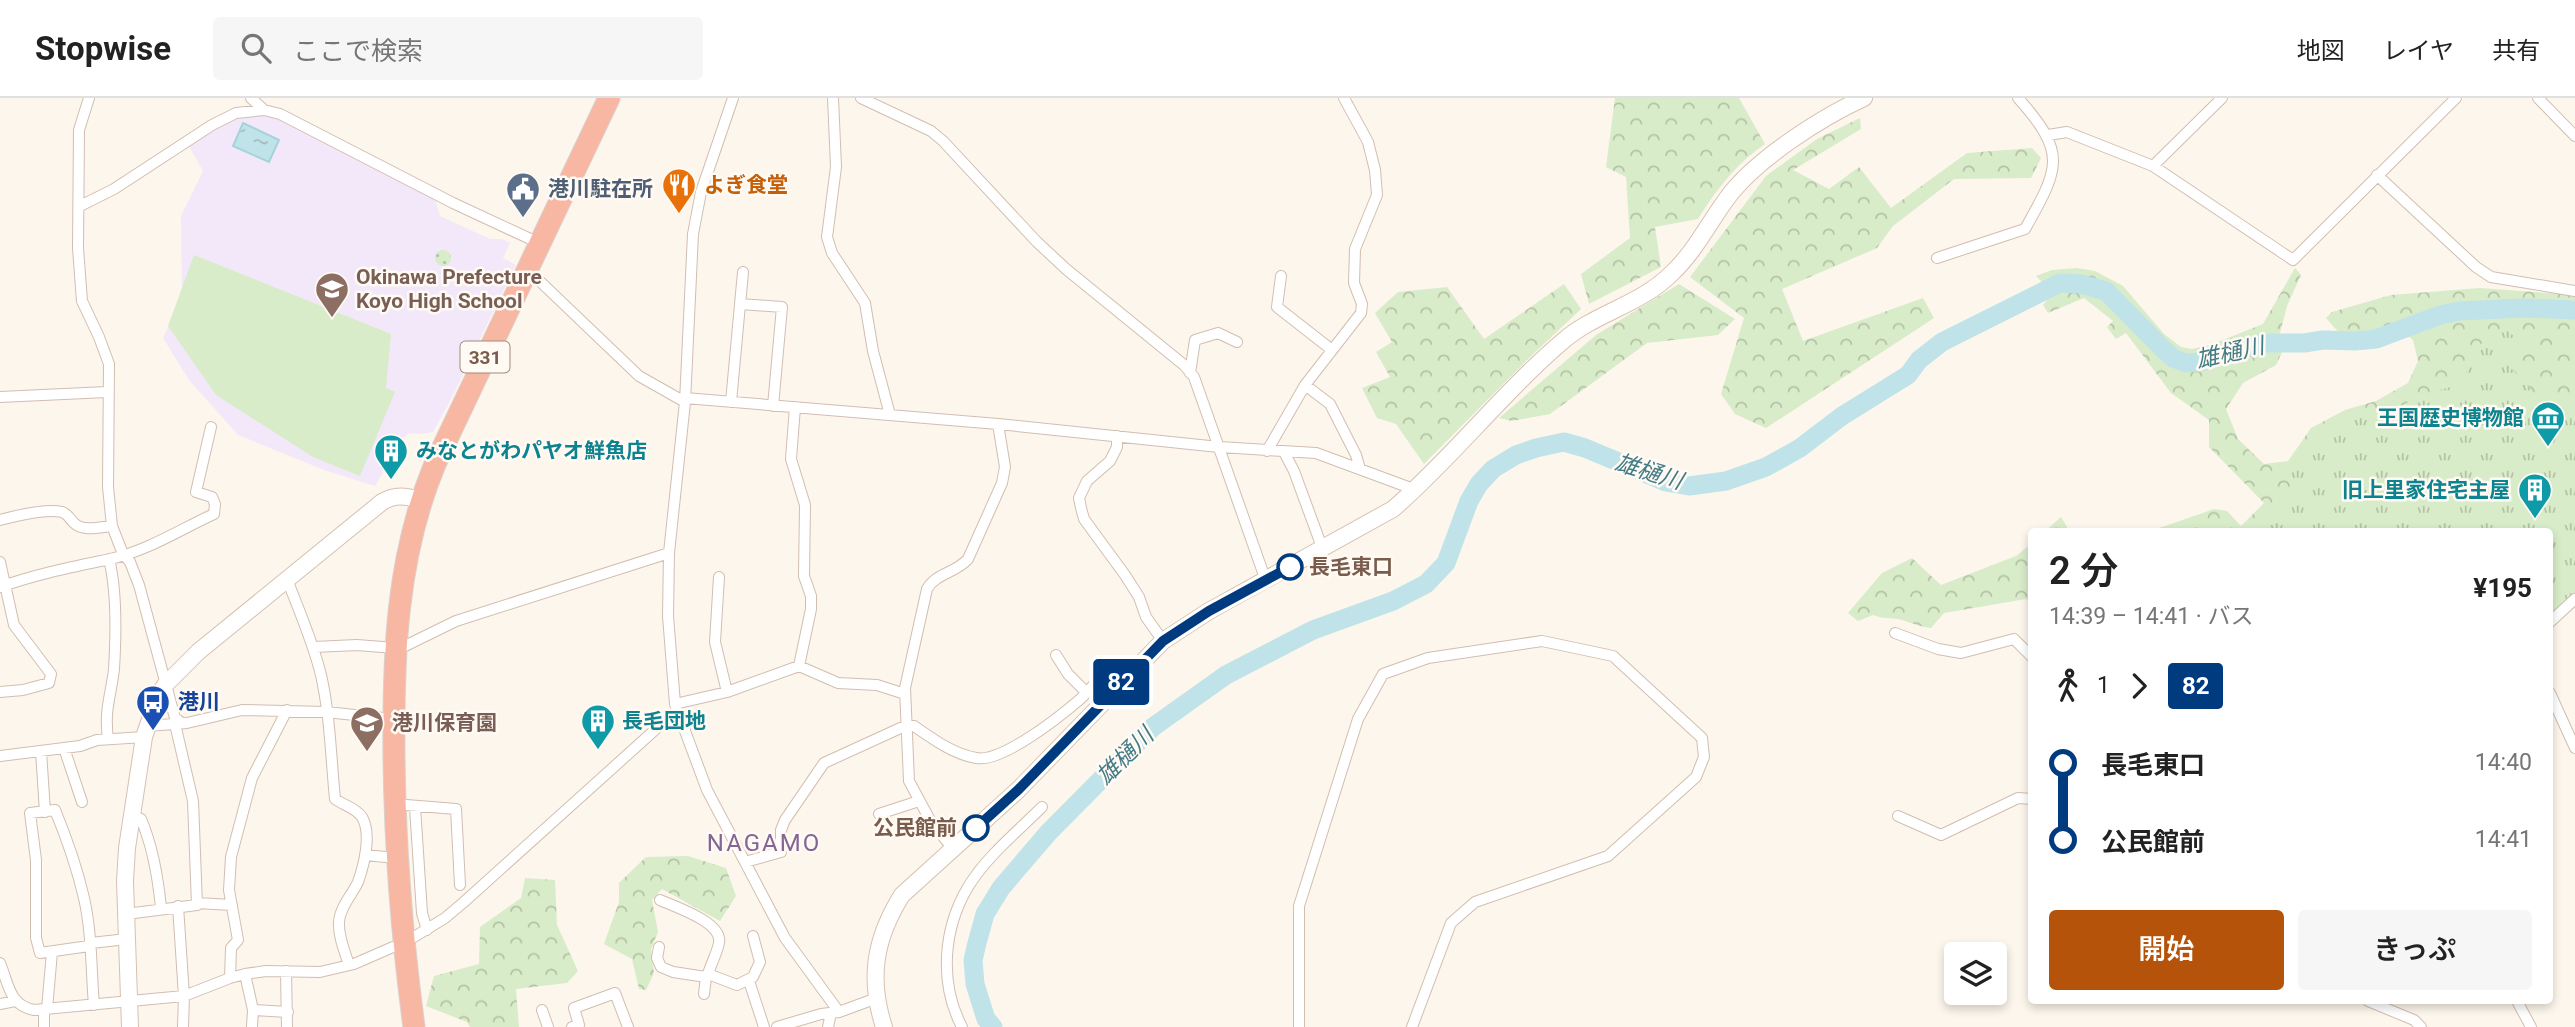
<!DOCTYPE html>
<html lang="ja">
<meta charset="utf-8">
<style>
:root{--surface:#fff;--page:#f6f6f6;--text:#222;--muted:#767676;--line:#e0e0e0;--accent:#b45309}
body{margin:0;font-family:Roboto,"Noto Sans JP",sans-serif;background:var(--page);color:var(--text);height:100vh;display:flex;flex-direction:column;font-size:26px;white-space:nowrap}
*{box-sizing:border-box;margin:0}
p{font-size:23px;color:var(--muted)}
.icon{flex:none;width:38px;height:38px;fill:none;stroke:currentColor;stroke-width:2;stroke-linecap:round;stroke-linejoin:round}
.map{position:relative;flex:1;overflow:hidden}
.details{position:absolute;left:2028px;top:430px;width:525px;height:476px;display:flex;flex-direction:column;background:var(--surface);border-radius:7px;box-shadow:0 4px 10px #0003}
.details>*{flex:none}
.badge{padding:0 14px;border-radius:5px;font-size:24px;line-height:46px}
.tools{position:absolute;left:1944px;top:844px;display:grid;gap:14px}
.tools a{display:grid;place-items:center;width:63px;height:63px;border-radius:7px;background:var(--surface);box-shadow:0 4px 10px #0003;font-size:35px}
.map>.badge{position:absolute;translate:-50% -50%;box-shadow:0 0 0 4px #fff}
.legs{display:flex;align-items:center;gap:10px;height:77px;padding:0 21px;font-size:23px}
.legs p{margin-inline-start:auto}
.summary{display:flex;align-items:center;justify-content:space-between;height:119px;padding:0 21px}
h1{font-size:38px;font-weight:600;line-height:52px}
.button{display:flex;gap:14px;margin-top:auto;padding:14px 21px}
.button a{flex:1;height:80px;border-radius:7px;background:var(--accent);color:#fff;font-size:28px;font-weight:600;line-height:80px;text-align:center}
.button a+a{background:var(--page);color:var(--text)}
ul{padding:0 21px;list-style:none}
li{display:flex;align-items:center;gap:24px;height:77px;font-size:26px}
li i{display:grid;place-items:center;width:10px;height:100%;margin:0 9px;background:currentColor}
li i::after{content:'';width:18px;height:18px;margin:-9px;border:5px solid;border-radius:50%;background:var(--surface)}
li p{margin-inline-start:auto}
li:first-child i{background:linear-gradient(#0000 50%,currentColor 0)}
li:last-child i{background:linear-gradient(currentColor 50%,#0000 0)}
header{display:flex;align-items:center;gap:42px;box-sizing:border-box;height:98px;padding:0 35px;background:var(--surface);border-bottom:2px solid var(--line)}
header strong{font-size:33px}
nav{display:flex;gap:38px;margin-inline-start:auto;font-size:24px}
.search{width:490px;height:63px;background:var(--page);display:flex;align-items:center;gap:18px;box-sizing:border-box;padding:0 24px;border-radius:7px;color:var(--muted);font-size:26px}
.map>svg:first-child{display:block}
.education{fill:#f3e8fa}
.grass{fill:url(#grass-dots)}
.forest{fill:url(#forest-crowns)}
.park{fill:url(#park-tufts)}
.pitch{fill:#d8ecc9}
.water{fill:url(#water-ripples);stroke:#a5d3da;stroke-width:2}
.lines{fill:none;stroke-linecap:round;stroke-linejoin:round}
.river{stroke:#bfe3e8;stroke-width:19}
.street-casing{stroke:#d1beb0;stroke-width:12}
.secondary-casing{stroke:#d6c0b0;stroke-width:18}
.highway-casing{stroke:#dad1cd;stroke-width:23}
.street{stroke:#fff;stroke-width:10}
.secondary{stroke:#fff;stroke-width:16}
.highway{stroke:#f7b7a3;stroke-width:21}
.line-1-casing{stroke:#fff;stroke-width:16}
.line-1{stroke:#003b80;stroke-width:10}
.stop-1-dot{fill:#fff;stroke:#003b80;stroke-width:3.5}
.labels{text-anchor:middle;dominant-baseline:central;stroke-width:5;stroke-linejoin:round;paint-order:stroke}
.shield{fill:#fffaf3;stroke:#a28b7f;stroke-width:2}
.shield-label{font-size:19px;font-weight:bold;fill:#7a5c4d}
.food-label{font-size:21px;font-weight:bold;fill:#c56008;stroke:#fffaf3;text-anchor:start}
.service-label{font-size:21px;font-weight:bold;fill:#4e5e75;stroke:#fffaf3;text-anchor:start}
.education-label{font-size:21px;font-weight:bold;fill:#785e54;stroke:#fffaf3;text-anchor:start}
.culture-label{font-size:21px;font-weight:bold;fill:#0d838f;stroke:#fffaf3;text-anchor:end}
.stop-label{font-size:21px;font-weight:bold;fill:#7a5c4d;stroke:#fffaf3;text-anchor:start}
.transit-label{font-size:21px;font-weight:bold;fill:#164399;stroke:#fffaf3;text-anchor:start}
.water-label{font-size:23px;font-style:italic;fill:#437c86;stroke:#fffaf3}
.quarter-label{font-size:24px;letter-spacing:2px;fill:#846695;stroke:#fffaf3}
</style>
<header>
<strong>Stopwise</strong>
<div class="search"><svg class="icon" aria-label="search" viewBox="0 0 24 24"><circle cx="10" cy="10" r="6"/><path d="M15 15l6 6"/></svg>ここで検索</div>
<nav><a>地図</a><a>レイヤ</a><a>共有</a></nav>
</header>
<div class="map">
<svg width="2575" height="929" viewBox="0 0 2575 929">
<defs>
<pattern id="grass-dots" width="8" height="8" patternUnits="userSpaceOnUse" patternTransform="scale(1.75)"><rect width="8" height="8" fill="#d8ecc9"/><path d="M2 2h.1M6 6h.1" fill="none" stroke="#b4c2a5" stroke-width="1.8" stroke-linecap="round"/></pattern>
<pattern id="forest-crowns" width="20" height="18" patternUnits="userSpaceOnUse" patternTransform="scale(1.75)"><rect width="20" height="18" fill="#d8ecc9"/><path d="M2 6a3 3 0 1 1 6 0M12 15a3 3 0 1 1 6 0" fill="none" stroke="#b4c2a5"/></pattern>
<pattern id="park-tufts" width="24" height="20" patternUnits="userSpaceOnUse" patternTransform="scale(1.75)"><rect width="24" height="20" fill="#d8ecc9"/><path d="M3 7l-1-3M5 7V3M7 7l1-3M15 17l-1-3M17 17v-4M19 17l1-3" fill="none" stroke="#b4c2a5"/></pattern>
<pattern id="water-ripples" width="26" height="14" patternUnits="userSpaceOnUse" patternTransform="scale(1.75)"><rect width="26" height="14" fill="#bfe3e8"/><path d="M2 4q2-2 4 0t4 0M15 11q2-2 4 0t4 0" fill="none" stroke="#a0bbbe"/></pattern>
</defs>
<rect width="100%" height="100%" fill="#fdf6ec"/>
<path class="education" d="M252,16L279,21L435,101L440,118L490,141H502L510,145L503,160L516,167L449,305L433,334L421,336L409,335L402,341L375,388L324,372L238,337L189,282L163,240L182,202L181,118L203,73L189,48L233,20Z"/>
<path class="grass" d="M435 160a8 8 0 1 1 16 0a8 8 0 1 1-16 0Z"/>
<path class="forest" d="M1615,0H1739L1765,46C1736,66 1716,92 1698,121L1655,129L1661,169L1589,206L1581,176L1630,140L1626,79L1606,69Z
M1860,20L1861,31L1793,72L1829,91L1859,69L1891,110L1967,55L2032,50L2041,60L2031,80L1954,81L1893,128L1877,150L1782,191L1803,243L1923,200L1934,220L1766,330L1735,316L1721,296L1744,220L1690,179L1766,78L1817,41Z
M2077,170L2095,173L2123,188L2164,236L2181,249L2192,251L2210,247L2263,226L2295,170L2301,177L2287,208L2280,235L2283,252L2276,267L2243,285L2226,311L2238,341L2264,366L2288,363L2311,330L2345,312L2376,303L2408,285L2418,263L2413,242L2407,237L2382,248L2341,237L2326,220L2332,214L2391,197L2480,190L2575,197V310L2546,318L2506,288L2257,434H2148L2214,411L2227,413L2241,428L2264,405L2209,349V322L2171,295L2126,235L2116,241L2107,229L2113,223L2084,200L2048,215L2043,207L2054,194L2086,183L2075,177L2042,184L2036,178L2052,172Z
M1564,186L1581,211L1528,261L1424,366L1396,326L1377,320L1362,290L1390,279L1376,254L1392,244L1375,215L1398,194L1447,189L1484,241Z
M1679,186L1735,221L1718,237L1647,245L1550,316L1512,323L1499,320L1596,237Z
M2061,419L2070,434H2044Z
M2032,445V506L2026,501L1944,515L1931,530C1920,529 1912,525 1902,522C1892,519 1886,522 1873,517L1858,523L1848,515L1882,475L1912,460L1941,487L2016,458Z
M688,758L726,770L736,798L720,823L662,791L652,802L658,834L651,851L654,875L646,892L639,891L632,861L604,846L619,804V785L646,759Z
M525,780L555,782L557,827L578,873L567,885L516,891L519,929H470L467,924L426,908L434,878L479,866L480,829L521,800Z"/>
<path class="park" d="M2506,232L2519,242L2511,270L2548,311L2575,296V498L2550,519V434H2238L2289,392L2293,368L2356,311L2375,324L2418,298L2458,287L2476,259L2479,247Z"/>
<path class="pitch" d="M194,157L391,236L386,290L395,294L360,378L313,359L216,297L168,228Z"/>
<path class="water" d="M243,25L279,42L269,64L233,48Z"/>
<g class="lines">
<path class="river" d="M993,929L986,921L975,886L973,862L977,845L985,816L1001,790L1048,735L1153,629L1226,577L1313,532L1393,503L1426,486L1446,465L1469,403L1479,386L1493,371L1516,357L1536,350L1564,344L1585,350L1666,384L1689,388L1726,383L1766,369L1800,350L1842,318L1908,277L1919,262L1942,244L2060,185L2081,186L2106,193L2161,249L2173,260L2186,265L2201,264L2262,245H2304L2323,242L2355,243L2376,241L2440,217L2459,213L2525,210L2575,212"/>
<g class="street-casing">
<path id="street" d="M89,0L79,32L78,150L82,203L99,239L109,266L108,389L112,428L123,456L130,464L139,487L175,620L182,625
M251,0L264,12
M733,0L701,94L693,136L685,304L669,455L668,518L675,606L707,692L785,840L839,914
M833,0L836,69L827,139L832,155L865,205L873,253L890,317
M861,0L931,33L943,43L1037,144L1066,171L1184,267L1194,279L1266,483
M2538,0L2575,38
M2048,37L2067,34L2153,68L2293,162L2456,0
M2153,68L2222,0
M2377,77L2476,169L2491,179L2575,193
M80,108L114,91L212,27L236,15L264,12L280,16L453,105L539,145
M1937,160L2025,131C2060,69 2067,55 2018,0
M527,171L639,278L685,304
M1281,178L1277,209L1332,252
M740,206L782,209L773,308
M1190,275L1195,242L1218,235L1237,244
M1305,287L1330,306L1356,357L1360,371
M0,299L107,294
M685,300L998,326L1219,349L1316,355L1416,392
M731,304L743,174
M795,309L791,361L805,407L804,478L811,498V511L799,568
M1117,338V349L1110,363L1087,383L1079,400L1081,410L1084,421L1125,477L1139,499L1146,519L1163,543
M1267,353L1305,287L1361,215L1362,206L1354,185L1355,151L1377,97L1375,72L1368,44L1344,0
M1284,354L1294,373L1323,452
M0,422C15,418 46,410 62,414C68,416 70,421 74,425C83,434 100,429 112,428
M0,464L14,527L51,576L49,585L23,592L0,594
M719,479L715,544L727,594
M287,481C299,513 313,544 321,577C330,617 331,660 335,701C343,707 356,710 362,719C372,736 364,767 358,784C352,797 340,809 339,824C338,838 345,854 349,867
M0,489C36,476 72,469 110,461C147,453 179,432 214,416L215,406L212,399L196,394L211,329
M2550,524L2575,501
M1895,535L1938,551L1961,555L2014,541L2032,559
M314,549L357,547L395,550L405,548L456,523L669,455
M1056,557L1068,576L1086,594
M2550,595L2575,650
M675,606L727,594L799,568L838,585L877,587L905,596
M147,628L187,625L242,612L326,614L393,621
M108,641C104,611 111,598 114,571C116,538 117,493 109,461
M64,650L82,704
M41,653L45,714
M0,658L80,648L97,642L144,639
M394,706L456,711L460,787
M415,709L422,815L427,832
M879,716L919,703
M132,718L141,721C153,749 158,779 161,810
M1898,718L1941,737L2018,700L2032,701
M953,751L930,722L909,683L905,590L927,491C936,475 956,475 968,461L1002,385L1005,369L998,326
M365,757L396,760
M745,764L781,754V732L785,722L824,665L907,627L914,628C933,641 953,656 976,660C1001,665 1058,620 1078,603C1090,593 1099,578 1112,569L1127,579
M660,802C675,809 723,824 719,845C717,855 711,866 708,876
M197,805L232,807
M178,808L184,898L183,929
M126,816L197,807L193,703L175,626
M414,839L445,820L464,804L677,612
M91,845L127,841
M89,848L40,855L36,840V762L30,715L55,712C67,741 77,770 84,800C92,835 91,872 94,907
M659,849L657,860L661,869L673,874L706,879L708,876L737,887L753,879L760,864L753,838
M0,865C9,887 9,907 34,912L184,898L230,880L245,876L266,873L320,874L354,866L393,849
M286,873L287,929
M245,876L253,912L252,929
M230,880L231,850L238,842L229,792L231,759L252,680L287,612
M749,883L764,929
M704,896L706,879
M2368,903L2414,922L2421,929
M2517,903L2531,929
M0,906L15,903
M47,911L52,854
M253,912L288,914
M542,912L548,929
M44,929V911
M572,929L579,927L574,910L615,895L628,929
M777,929L821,916L839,914L877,900
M828,929L831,915
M962,929C939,885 943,831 968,789C986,759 1017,734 1042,709
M1299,929V808L1358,621L1383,576L1428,560L1542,543L1613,558L1702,640L1704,659L1696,679L1608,758L1475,804L1451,825L1412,929"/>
</g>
<g class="secondary-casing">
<path id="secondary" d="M130,929L125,783L127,750L144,639L158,598L165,587L198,554L382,404C395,396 406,398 421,402
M884,929C868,880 875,840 902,797L1018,692L1163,543L1209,513L1393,411C1453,359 1502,295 1563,243C1595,215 1640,207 1671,176C1696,153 1710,122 1731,95C1760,59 1822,19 1864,0"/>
</g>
<g class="highway-casing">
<path id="highway" d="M414,929C402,839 395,750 394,659C393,558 396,460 435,366L609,0"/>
</g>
<use href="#street" class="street"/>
<use href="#secondary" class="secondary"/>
<use href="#highway" class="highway"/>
</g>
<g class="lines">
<g class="line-1-casing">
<path id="line-1" d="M976,730L1018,692L1163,543L1209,513L1290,469"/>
</g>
<use href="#line-1" class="line-1"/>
</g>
<defs>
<g id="restaurant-pin" transform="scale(1.75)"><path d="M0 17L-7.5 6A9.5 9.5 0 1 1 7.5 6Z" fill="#e8710a" stroke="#fffaf3"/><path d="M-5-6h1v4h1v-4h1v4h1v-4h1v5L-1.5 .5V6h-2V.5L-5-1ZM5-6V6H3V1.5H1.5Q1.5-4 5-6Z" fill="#fff"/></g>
<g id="civic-pin" transform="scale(1.75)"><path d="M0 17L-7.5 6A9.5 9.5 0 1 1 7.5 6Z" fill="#5c6f8a" stroke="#fffaf3"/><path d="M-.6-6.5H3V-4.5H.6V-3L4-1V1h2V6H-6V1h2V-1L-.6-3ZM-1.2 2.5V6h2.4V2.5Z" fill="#fff"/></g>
<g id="school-pin" transform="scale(1.75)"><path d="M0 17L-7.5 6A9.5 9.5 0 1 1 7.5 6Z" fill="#8d6e63" stroke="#fffaf3"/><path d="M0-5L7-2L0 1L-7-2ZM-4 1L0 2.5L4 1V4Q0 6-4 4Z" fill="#fff"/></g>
<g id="museum-pin" transform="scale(1.75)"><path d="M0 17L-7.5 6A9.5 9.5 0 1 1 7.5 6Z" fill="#0f9aa8" stroke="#fffaf3"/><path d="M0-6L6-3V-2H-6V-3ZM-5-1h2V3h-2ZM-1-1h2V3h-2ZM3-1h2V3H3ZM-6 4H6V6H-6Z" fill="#fff"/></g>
<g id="building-pin" transform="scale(1.75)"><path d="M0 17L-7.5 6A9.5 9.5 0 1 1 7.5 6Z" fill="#0f9aa8" stroke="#fffaf3"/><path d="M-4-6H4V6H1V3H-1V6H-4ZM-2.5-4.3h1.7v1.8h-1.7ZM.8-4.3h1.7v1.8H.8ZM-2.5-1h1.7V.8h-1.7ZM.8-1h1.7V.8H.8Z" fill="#fff"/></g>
<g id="bus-pin" transform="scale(1.75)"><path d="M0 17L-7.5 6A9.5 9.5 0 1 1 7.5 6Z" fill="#1a4fb4" stroke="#fffaf3"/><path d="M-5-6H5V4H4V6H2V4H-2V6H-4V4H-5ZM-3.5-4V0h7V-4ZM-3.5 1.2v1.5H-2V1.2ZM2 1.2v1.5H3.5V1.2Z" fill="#fff"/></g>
</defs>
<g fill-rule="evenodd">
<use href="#restaurant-pin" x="679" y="87"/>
<use href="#civic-pin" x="523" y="91"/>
<use href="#school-pin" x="332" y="191"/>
<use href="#museum-pin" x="2548" y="320"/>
<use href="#building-pin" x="391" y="353"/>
<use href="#building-pin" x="2535" y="392"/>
<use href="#bus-pin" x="153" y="604"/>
<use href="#building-pin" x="598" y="623"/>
<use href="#school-pin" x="367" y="625"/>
</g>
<g class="stop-1-dot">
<circle cx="1290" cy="469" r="12"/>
<circle cx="976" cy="730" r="12"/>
</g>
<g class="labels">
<rect class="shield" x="460.5" y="243.5" width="49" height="31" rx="5"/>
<g class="shield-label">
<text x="485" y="259">331</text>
</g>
<g class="food-label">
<text x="704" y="87">よぎ食堂</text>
</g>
<g class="service-label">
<text x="548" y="91">港川駐在所</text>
</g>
<g class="education-label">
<text x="356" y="179">Okinawa Prefecture<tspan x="356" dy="24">Koyo High School</tspan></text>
<text x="392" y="625">港川保育園</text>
</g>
<g class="culture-label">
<text x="2524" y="320">王国歴史博物館</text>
<text x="416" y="353" text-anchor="start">みなとがわパヤオ鮮魚店</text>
<text x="2510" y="392">旧上里家住宅主屋</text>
<text x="622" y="623" text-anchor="start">長毛団地</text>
</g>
<g class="stop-label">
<text x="1309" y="469">長毛東口</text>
<text x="957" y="730" text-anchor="end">公民館前</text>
</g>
<g class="transit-label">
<text x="178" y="604">港川</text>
</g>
<g class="water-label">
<text transform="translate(2230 255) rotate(-13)">雄樋川</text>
<text transform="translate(1649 374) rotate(17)">雄樋川</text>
<text transform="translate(1125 658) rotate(-45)">雄樋川</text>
</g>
<g class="quarter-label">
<text x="764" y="745">NAGAMO</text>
</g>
</g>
</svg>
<div class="tools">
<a><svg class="icon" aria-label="layers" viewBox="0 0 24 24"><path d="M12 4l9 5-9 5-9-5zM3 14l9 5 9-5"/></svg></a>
</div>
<b class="badge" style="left:1121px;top:584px;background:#003b80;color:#fff">82</b>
<section class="details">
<div class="summary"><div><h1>2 分</h1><p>14:39 – 14:41 · バス</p></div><b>¥195</b></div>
<div class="legs"><svg class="icon" aria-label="walk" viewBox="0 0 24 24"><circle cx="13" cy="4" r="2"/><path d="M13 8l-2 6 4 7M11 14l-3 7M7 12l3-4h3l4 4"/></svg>1<svg class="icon" aria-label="forward" viewBox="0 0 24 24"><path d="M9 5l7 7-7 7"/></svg><b class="badge" style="background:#003b80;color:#fff">82</b></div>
<ul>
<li><i style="color:#003b80"></i><b>長毛東口</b><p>14:40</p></li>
<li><i style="color:#003b80"></i><b>公民館前</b><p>14:41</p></li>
</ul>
<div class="button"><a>開始</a><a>きっぷ</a></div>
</section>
</div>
